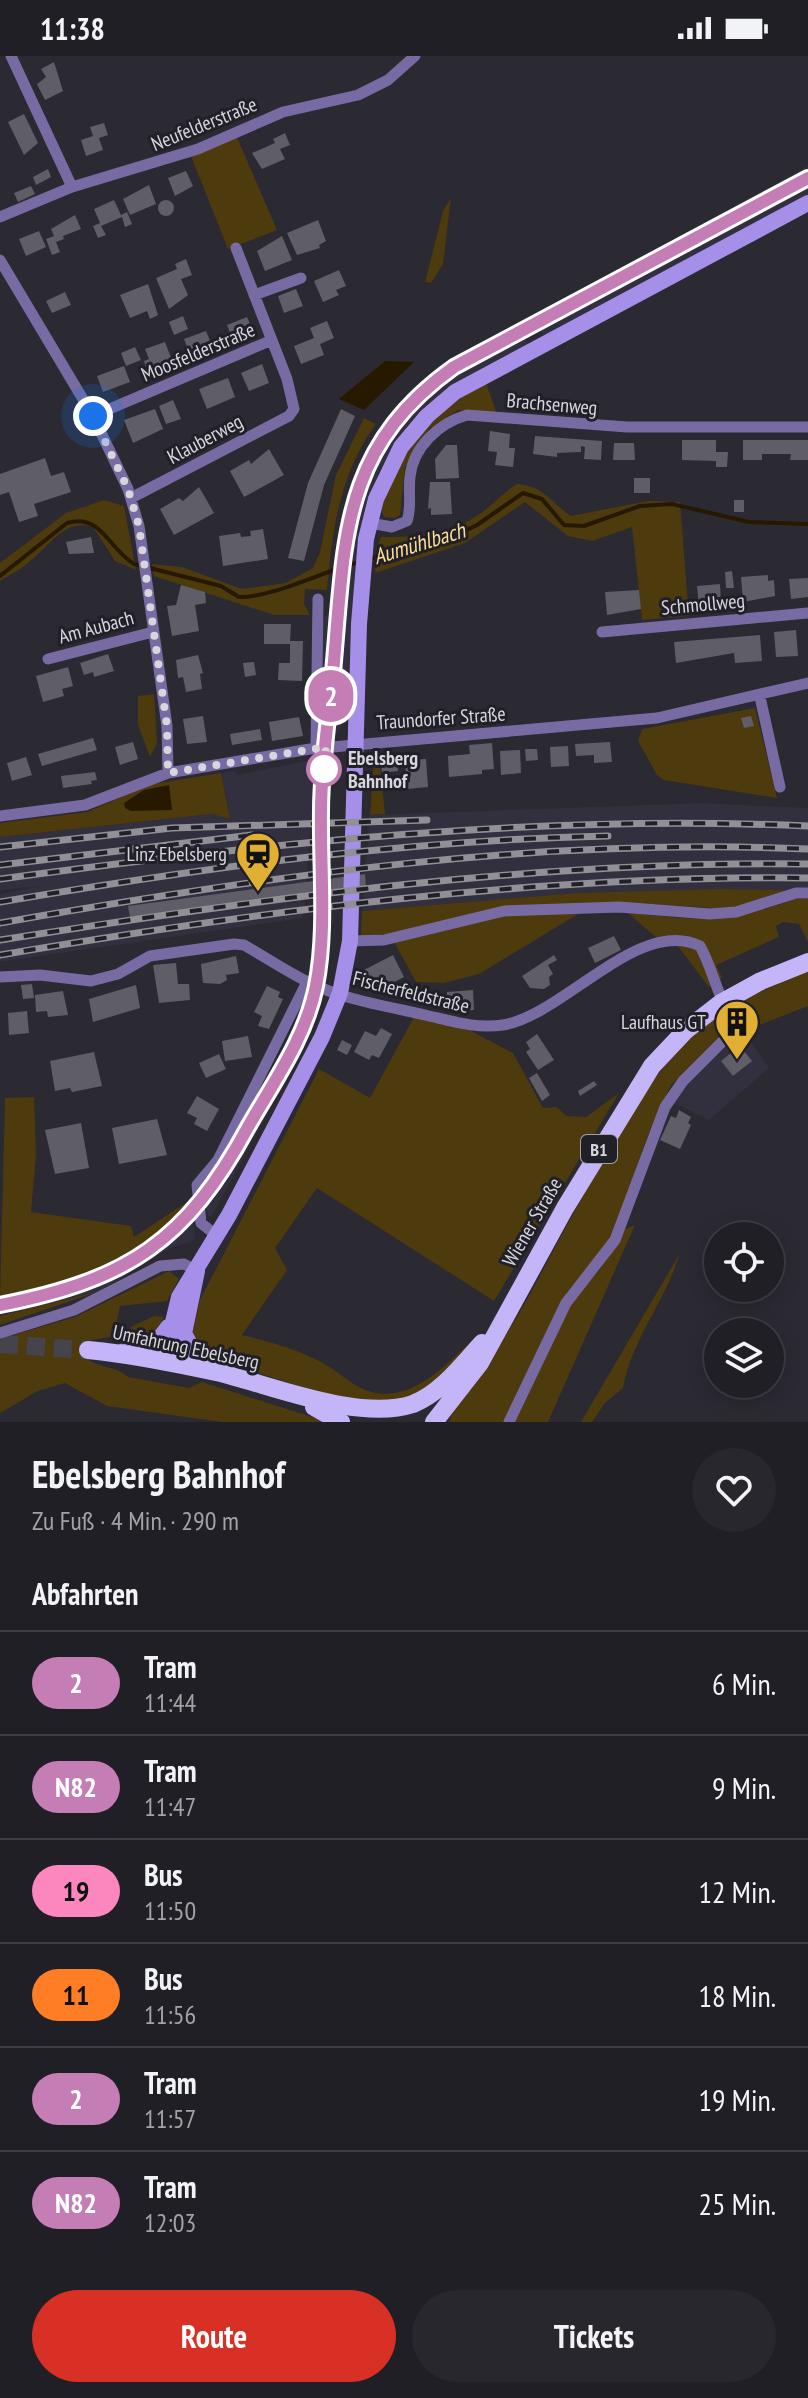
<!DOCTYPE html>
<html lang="de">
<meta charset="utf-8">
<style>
:root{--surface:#201f26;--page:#28272e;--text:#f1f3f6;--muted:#a2a2a7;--line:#3d3d43;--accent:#d93025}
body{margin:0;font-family:"PT Sans Narrow",sans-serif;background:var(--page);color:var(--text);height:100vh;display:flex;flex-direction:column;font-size:30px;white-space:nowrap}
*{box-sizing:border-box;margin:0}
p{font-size:26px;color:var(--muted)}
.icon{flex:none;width:44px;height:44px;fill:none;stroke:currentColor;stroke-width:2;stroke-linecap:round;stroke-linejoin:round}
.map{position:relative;height:1366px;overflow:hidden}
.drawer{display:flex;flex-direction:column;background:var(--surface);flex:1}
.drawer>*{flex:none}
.badge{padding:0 16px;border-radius:26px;font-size:28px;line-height:52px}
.controls{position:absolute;left:704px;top:1166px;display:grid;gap:16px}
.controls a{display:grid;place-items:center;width:80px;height:80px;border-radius:50%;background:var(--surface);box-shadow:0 4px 20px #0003,0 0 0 2px var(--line);font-size:40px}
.you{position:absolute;width:40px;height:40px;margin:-20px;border:6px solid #fff;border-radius:50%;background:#1a73e8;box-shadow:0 0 0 12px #1a73e833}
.map>.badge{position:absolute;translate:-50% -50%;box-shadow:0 0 0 4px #fff}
h2{padding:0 32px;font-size:30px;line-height:72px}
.round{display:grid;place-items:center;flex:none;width:84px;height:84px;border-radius:42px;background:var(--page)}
.head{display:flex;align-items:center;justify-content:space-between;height:136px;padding:0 32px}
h1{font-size:38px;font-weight:700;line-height:60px}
.action{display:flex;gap:16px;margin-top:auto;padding:16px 32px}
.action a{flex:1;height:92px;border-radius:48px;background:var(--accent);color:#fff;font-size:32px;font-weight:700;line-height:92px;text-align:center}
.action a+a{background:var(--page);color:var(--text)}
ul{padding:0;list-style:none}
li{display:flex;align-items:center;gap:24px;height:104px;padding:0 32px;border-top:2px solid var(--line)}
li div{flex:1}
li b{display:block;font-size:30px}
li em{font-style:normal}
li .badge{min-width:88px;font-weight:700;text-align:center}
.status{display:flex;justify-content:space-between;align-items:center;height:56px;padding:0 40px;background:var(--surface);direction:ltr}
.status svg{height:22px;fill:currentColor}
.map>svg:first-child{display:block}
.built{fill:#322f3e}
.green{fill:#4d3a0d}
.water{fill:#271900}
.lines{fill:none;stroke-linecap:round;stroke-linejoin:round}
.stream{stroke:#271900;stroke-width:4}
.building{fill:#5f5d68}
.primary-tunnel{stroke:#45434c;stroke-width:18;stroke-dasharray:18 9;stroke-linecap:butt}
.street{stroke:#786ba3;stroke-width:11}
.secondary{stroke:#a58fe8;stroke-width:16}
.primary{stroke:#c4b5f9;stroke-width:18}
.tram{stroke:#929097;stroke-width:2}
.rail-casing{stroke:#929097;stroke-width:7}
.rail{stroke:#211f28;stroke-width:4;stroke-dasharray:12;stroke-linecap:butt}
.line-casing{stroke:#fff;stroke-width:18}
.line{stroke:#c57eb5;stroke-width:12}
.walk{stroke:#d8d6dd;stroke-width:8;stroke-dasharray:0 14.4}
.stop-dot{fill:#fff;stroke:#c57eb5;stroke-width:4}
.labels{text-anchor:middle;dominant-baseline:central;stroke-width:6;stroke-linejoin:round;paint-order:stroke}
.shield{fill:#211f28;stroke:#a19fa7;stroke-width:2}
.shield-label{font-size:18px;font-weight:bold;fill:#d8d6dd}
.street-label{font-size:20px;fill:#d8d6dd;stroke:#211f28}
.stop-label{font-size:20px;font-weight:bold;fill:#d8d6dd;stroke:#211f28;text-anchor:start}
.poi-label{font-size:20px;fill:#d8d6dd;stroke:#211f28;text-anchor:end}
.water-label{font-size:22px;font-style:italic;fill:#fddc95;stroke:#211f28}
</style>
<div class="status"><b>11:38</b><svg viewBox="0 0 49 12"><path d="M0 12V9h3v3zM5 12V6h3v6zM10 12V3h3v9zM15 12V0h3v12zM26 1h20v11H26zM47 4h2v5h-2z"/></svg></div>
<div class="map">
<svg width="808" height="1366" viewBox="0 0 808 1366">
<rect width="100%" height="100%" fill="#2b2932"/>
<path class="built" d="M808,110V140L544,280L529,262Z
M520,268L528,289L428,348L408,369L379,414L360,475L344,665L338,676L326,681L321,676L322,565L333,550L346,444L365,397L402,345L420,327L464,297Z
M305,705L312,709L315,721L303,862L0,906V838L41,830L0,834V781L212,758L230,762L221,717L236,715L237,719Z
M702,747L808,752V834L577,837L362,855L370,759Z
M310,938L320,944L314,970L223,1140L211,1161L208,1160L202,1134L230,1094Z
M744,975L769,1012L709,1064L672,1046L685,1027Z
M191,1150L195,1182L190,1186L170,1192L100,1235L0,1260V1242L86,1221L125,1200L167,1171Z"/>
<path class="green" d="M237,81L277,174L228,193L191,100Z
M451,142L443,208L431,227L425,226L443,155Z
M486,327L497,358L458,354L430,372L405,411L400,459L395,462L384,461L380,451C403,392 429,358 486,327Z
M364,362L376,368C340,417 332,474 327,534L305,533L304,548L310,559H274L154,520L152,508L182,511L242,533L286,527L313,512L320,496L336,419Z
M517,428C545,430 550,446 571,460L648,445L680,446L689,560L642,564L632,471L592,485L568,480L525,446L465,487L375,517L376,493L381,481C414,481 449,479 478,459C492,450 502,437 517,428Z
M104,444L124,450L136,514L115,505L93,471C64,462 48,492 28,507C20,514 9,519 0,525V507L66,457Z
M154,638L157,687L150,701L138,669V640Z
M755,652L777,742L664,724L657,719L638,685L642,673Z
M379,698L385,758L370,759L374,702Z
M221,717L230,763L212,758L0,781V767L87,756L153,728Z
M719,833L787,834L728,853L620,846L519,849L390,878L361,879L362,855L577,837Z
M795,843H808V886L799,868L783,866L776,870L779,881L716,909L722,922L709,931L677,889L695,890V883L659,884L628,857C702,864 723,869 795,843Z
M583,855L479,918L444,927L416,926L393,884L488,861Z
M808,915V950L744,975L733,954L735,947Z
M721,960L726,966L718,982L671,1029L648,1079L612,1182L567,1236L504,1366H449C463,1328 497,1295 518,1259C553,1201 661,974 721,960Z
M414,961L471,975L513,997L543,1052L557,1051L566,1060L586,1061L619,1037L494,1245L317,1132L275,1192L287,1214L242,1279C271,1286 297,1293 323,1307C336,1314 346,1324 359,1331C402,1354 442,1314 470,1286L455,1309L415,1344H343L208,1301L192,1280L200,1244L319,1013L370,1042Z
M34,1041L36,1099L31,1156L131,1170L134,1181L190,1144L191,1150C127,1208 83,1224 0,1242L5,1042Z
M635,1169L548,1366H515L571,1247L600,1213L625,1173Z
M680,1197C666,1244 632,1283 623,1332L605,1347L592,1366H581Z
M169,1215L179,1223L167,1245L120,1250L114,1280L87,1285L83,1291L86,1302C99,1313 116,1309 128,1321L189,1332L202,1326L328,1366H222L107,1350L65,1327L38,1335L0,1357V1283L75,1261Z
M100,1235L0,1269V1260Z
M154,1260L164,1261L154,1278L124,1285L131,1271Z"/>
<path class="water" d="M385,305L414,306L364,354L339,343Z
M169,729L172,754L131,755L125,752L124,747L144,734Z"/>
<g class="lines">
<path class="stream" d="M368,504L400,492L446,484L477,469L523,437L542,443L564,469L584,470L640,450L672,448L749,466L808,468
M0,520L67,467C101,457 108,492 134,508L221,530L239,541C271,542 324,515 359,506"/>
</g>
<path class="building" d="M54,6L63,35L45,44L37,28L46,21L41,13Z
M24,58L38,87L24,99L8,66Z
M104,67L108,79L99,82L103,94L86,100L81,84L93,80L90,71Z
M285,77L290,89L280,93L285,103L262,113L252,97L275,87L273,83Z
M48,113L51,121L36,129L33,121Z
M186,115L193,130L175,140L168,122Z
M149,129L156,148L130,159L123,143Z
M31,130L35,138L18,146L14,137Z
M158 152a8 8 0 1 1 16 0a8 8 0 1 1-16 0Z
M114,144L121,159L127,156L132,168L125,171L122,161L101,170L106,179L98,182L93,170L100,167L94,153Z
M75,159L81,173L63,180L64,183L56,186L60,196L52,199L46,183L54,180L51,173Z
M318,164L326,185L319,189L320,192L297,199L287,177Z
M39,175L46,191L26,200L19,183Z
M282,180L292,204L265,215L257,195Z
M186,203L192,219L181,223L188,239L169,253L156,222L177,213L175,208Z
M339,214L346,230L336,234L339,239L323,246L314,225Z
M148,228L158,259L150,263L147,255L130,262L120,239Z
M296,233L303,250L284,257L278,240Z
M65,236L71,249L52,257L46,245Z
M183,260L188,273L174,279L169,266Z
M247,261L253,276L233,284L227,269Z
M327,265L334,282L320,288L324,299L301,308L294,290L314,282L310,272Z
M206,275L213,292L191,301L184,283Z
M165,286L173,307L148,317L144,305L149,303L145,293Z
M135,291L141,304L126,310L121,297Z
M262,308L269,327L249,335L241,317Z
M124,310L130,326L103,336L97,320Z
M228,322L235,341L207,353L199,333Z
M173,344L181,363L166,368L159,350Z
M155,353L163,373L133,387L124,364Z
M341,353L355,360L324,429L304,505L288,502L308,427Z
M490,375L510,378L509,392H515L513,411L495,409L497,396L488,395Z
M535,380L602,385L601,404L584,403L585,391L581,390V396L557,397V401L533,398Z
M682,384H716V396H728L727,411H716V405L682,404Z
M743,384H808V404H790L791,398H762V404H743Z
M614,387H634L635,404H613Z
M446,389H457L459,422L436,423L435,403Z
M269,393L284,419L244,441L230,415L249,404L251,408Z
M45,402L51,420L64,416L71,436L34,448L38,460L19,466L9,436L0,439V418Z
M634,422H650V437H634Z
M430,426H450L452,458L431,459V452L428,453Z
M199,431L214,457L174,479L160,453L179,442L183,445Z
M734,444H744V456H734Z
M263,473L268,503L223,510L219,480L240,477L241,481L251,480L250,475Z
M91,481L94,497L69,498L66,486Z
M732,515L734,532H726L725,516Z
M768,519V525L774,524L775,540L743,546L741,521Z
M808,522V541L791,543L789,523Z
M720,528L721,549L699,550L697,530Z
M181,529L205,536L206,547L195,549L199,575L172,580L167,550L176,549Z
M639,534L641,553L607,559L605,536Z
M264,568H291L290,585H303L302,625L278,624L279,607H290V588H264Z
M796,574L798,600L776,601L774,576Z
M760,579L762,605L735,607L734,597L676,607L674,586Z
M108,598L114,615L94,621L93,616L84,619L80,607Z
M198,599L203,617L200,618L202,633L186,636L183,621L178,622L176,604Z
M254,606L256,619L245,621L243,607Z
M68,611L73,630L62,633L64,640L43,646L36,620Z
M203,660L207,686L187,688L183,663Z
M751,660L754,670L744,672L741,662Z
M299,661L303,680L272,685L269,666Z
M260,673L262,684L232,689L230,678Z
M93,682L97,694L42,710L38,698Z
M133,686L138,703L120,709L115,691Z
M610,686L612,706L594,707V699L576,700L575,688Z
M492,687L494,713L482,714V718L449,721L448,700L470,698L469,689Z
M568,690L569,710L551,711L550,691Z
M525,693H537L538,704L526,705Z
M520,694L521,717L501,719L500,695Z
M26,701L32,719L12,725L7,707Z
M426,703L428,731L407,733L405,704Z
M397,705L398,715L382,717L381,707Z
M95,716L97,724L91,725L92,728L63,732L61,720Z
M365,818L366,830L130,861L128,850Z
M614,880L621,894L595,907L588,892Z
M393,899L404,921L375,936L364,914Z
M554,899L557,904L548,909L553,918L549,921L550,929L544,933L530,932L522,920Z
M236,900L239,917L226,919L227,924L220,928L203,927L201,908Z
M176,907L178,928H189L190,944L159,947L153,909Z
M32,928L34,942L23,943L21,929Z
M136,929L140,952L93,966L89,943Z
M267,930L280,936L278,941L283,943L269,973L258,970L262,960L254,956Z
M473,934L474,954L447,955V936Z
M63,935L68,959L48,961L47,955L36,956L35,939Z
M27,955L29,977L9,979L8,957Z
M381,972L392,978L379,1002L372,999L369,1004L354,996L365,975L376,980Z
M537,978L554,1004L538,1014L526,996L530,993L526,986Z
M248,980L252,1001L225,1005L222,985Z
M342,984L352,989L347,999L337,994Z
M740,990L752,1005L733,1020L721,1005Z
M94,996L102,1030L72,1036L70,1032L55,1035L50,1005Z
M219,998L226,1013L206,1022L199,1007Z
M537,1017L550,1039L542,1045L529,1022Z
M594,1025L597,1029L580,1040L578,1035Z
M197,1040L219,1053L207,1075L194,1068L197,1062L187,1057Z
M679,1054L691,1061L688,1067L691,1069L680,1093L660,1084L671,1060L676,1062Z
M157,1063L167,1099L119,1108L112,1072Z
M81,1067L89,1112L55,1118L45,1074Z"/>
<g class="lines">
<path class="primary-tunnel" d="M0,1288L88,1294"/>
<path class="street" d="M11,0L72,131
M0,161L72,131L198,93L283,56L358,39L388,24L415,0
M0,204L93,360L128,433L139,470L167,670L168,717
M254,239L301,222
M93,360L272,284
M131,442L289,360L294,353L287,323L236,192
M370,467L392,471L407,465C412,451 408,436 410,421C413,391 439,367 467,359L627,371H808
M602,576L808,557
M48,603L153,576
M760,641L780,731
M316,693L318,543
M0,760L85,749L168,717L310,693L657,662L808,627
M350,885L384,884L504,855L619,851L710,858L736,856L796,837H808
M0,921L40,919L91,925L118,918L150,900L234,888L244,889C265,901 286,915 308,926C344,944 386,950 425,959C452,965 475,973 503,969C564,959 639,860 700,890C713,913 717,940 731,961L729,979L683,1025L665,1051L615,1184L566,1247L509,1366
M217,1180L201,1167L197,1129L218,1104L307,926
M0,1277L74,1254L160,1210L184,1208L197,1215"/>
<path class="secondary" d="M197,1215L181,1292L169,1307L166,1295L179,1241L229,1159L322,981L340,937L350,885L359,568L366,483L376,443L401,391L427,360L455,336L808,147
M185,1279L194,1296L217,1316
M121,1296L155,1288L168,1271"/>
<path class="primary" d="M88,1294C131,1298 174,1307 216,1316C272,1329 358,1366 413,1348C441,1337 462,1309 482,1287
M314,1351L341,1366
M434,1366L480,1307L565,1152L652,1010L686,974L721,947L761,925L808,906"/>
<path class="tram" d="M0,1248C127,1225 186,1186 249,1071C273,1027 306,981 316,930C327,874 320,813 321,755C321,708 329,659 334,611C345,486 341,392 454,311L808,122"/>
<g class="rail-casing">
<path id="rail" d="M0,791L172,772L427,764
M0,809L252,779
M0,823C269,787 536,758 808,770
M0,846C200,812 404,784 608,780
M0,867C267,820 537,781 808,793
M0,884C266,842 538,804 808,808
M0,899C266,854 538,819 808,822"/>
</g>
<use href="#rail" class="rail"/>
</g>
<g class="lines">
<g class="line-casing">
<path id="line" d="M0,1249C127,1224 186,1186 248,1071C273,1027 306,981 316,930C327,874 320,813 321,755C321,705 330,655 334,605C345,481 342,391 454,311L808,122"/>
</g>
<use href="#line" class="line"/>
<path class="walk" d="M93,360L128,433L139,470L167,670L168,717L326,691L324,713"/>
</g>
<defs>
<g id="station-pin" transform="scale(2.3)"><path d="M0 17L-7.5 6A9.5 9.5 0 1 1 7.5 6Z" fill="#e1af34" stroke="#211f28"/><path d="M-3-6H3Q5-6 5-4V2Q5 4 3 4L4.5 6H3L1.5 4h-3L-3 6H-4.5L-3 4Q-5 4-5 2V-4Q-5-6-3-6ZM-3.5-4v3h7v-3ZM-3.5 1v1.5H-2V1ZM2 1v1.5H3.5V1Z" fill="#111"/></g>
<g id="building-pin" transform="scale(2.3)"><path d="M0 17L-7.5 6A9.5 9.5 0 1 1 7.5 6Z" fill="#e1af34" stroke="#211f28"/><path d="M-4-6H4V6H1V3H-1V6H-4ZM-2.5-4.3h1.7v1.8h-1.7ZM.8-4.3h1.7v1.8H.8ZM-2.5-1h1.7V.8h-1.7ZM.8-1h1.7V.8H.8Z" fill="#111"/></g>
</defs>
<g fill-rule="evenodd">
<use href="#station-pin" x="258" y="798"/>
<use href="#building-pin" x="737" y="966"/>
</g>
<circle class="stop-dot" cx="324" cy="713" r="16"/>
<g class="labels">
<rect class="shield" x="581" y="1079" width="36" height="28" rx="6"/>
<g class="shield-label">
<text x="599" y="1093">B1</text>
</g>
<g class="street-label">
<text transform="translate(204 68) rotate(-22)">Neufelderstraße</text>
<text transform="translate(198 296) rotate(-23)">Moosfelderstraße</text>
<text transform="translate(552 348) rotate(5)">Brachsenweg</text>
<text transform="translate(205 383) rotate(-28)">Klauberweg</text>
<text transform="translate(703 548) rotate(-5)">Schmollweg</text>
<text transform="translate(96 571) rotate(-15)">Am Aubach</text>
<text transform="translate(441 662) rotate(-4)">Traundorfer Straße</text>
<text transform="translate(411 936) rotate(14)">Fischerfeldstraße</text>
<text transform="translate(532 1166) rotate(-60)">Wiener Straße</text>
<text transform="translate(186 1291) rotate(12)">Umfahrung Ebelsberg</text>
</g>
<g class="stop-label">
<text x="348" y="702">Ebelsberg<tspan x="348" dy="23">Bahnhof</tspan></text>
</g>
<g class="poi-label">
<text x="227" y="798">Linz Ebelsberg</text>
<text x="706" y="966">Laufhaus GT</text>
</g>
<g class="water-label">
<text transform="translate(419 487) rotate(-17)">Aumühlbach</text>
</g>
</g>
</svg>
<div class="controls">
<a><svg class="icon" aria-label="locate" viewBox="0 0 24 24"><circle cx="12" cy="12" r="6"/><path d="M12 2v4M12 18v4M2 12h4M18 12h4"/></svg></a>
<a><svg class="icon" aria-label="layers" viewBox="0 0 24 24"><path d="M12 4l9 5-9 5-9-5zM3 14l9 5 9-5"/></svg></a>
</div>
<div class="you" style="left:93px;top:360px"></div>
<b class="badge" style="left:331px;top:640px;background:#c57eb5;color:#fff">2</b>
</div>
<section class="drawer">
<div class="head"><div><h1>Ebelsberg Bahnhof</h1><p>Zu Fuß · 4 Min. · 290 m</p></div><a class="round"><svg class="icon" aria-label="heart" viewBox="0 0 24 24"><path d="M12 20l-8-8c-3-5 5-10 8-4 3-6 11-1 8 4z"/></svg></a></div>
<h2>Abfahrten</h2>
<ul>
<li><span class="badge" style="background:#c57eb5;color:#fff">2</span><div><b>Tram</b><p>11:44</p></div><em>6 Min.</em></li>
<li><span class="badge" style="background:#c57eb5;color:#fff">N82</span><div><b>Tram</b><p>11:47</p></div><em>9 Min.</em></li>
<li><span class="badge" style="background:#fc87bf;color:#111">19</span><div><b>Bus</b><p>11:50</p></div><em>12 Min.</em></li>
<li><span class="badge" style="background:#ff7d24;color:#111">11</span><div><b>Bus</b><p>11:56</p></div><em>18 Min.</em></li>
<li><span class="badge" style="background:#c57eb5;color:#fff">2</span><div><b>Tram</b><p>11:57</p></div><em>19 Min.</em></li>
<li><span class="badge" style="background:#c57eb5;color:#fff">N82</span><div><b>Tram</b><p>12:03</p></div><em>25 Min.</em></li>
</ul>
<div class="action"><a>Route</a><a>Tickets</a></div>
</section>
